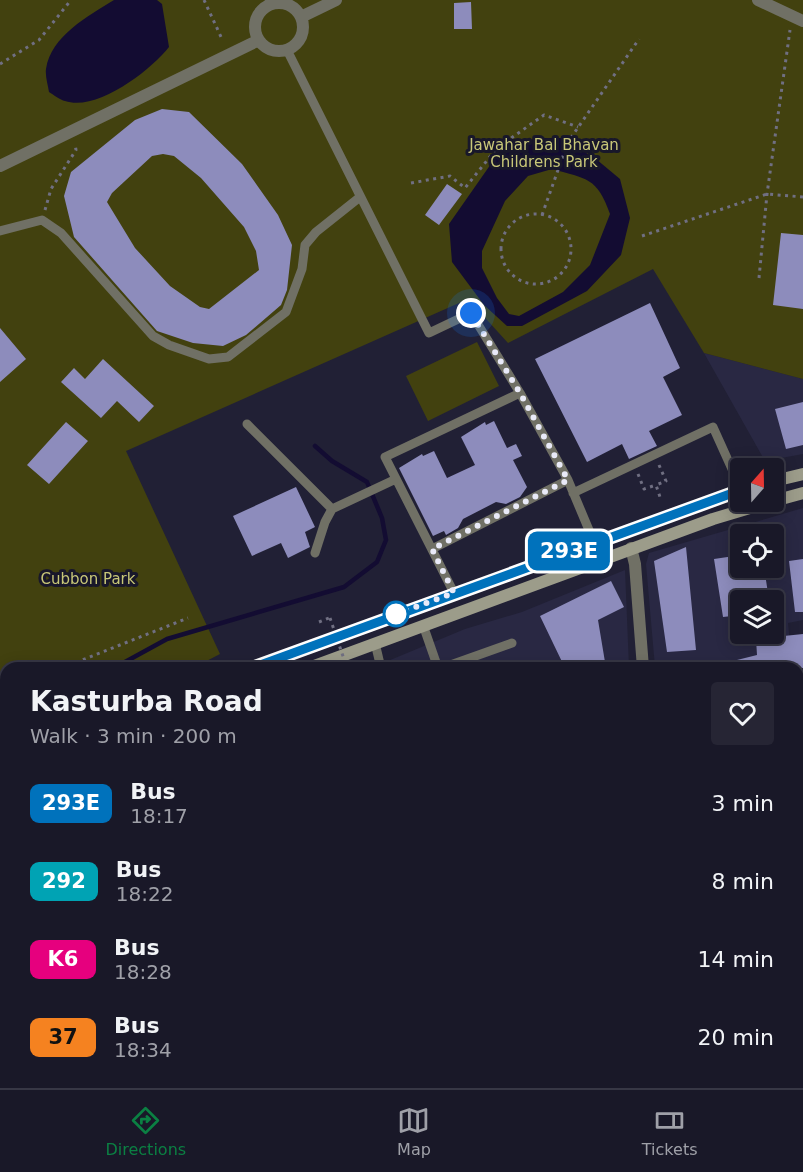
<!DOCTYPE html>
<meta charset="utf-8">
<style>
:root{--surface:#191828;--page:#262534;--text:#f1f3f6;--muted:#9fa0a8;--line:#373745;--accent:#0b8043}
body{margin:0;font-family:"DejaVu Sans",sans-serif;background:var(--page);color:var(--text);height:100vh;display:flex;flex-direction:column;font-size:22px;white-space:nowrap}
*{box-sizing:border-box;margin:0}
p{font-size:20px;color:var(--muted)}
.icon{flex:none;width:33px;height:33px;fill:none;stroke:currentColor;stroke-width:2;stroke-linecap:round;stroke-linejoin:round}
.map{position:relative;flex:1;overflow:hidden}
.details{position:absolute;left:0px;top:662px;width:804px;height:428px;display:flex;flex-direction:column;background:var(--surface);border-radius:18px 18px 0 0;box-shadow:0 3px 15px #0003,0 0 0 2px var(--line)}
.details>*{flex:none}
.badge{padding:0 12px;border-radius:9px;font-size:21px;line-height:39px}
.needle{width:39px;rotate:20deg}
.fabs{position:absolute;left:730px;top:458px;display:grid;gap:12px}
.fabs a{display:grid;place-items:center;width:54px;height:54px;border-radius:6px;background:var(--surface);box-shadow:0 3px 15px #0003,0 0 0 2px var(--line);font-size:30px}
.you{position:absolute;width:30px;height:30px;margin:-15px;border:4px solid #fff;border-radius:50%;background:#1a73e8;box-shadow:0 0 0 9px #1a73e833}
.map>.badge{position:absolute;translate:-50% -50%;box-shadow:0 0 0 3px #fff}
.round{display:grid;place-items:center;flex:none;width:63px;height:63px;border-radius:6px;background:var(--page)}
.overview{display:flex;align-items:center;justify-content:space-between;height:102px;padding:0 30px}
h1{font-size:28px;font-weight:600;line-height:45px}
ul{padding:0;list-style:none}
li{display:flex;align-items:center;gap:18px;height:78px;padding:0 30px}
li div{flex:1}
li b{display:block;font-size:22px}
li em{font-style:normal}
li .badge{min-width:66px;font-weight:700;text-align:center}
.tab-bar{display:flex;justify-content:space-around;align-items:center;height:84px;border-top:2px solid var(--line);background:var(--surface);font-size:16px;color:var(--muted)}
.tab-bar a{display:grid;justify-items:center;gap:3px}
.tab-bar .active{color:var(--accent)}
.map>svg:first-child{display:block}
.built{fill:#292843;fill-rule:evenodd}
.green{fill:#42410f}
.water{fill:#130c32;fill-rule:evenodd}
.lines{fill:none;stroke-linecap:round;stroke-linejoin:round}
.stream{stroke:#130c32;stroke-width:4.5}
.building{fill:#8d8cbc;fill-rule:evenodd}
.path{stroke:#706f82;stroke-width:3;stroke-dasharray:3 4.5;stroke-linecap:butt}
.service{stroke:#707065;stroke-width:9}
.minor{stroke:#707065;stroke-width:12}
.secondary{stroke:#9c9c8a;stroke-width:12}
.path-bridge{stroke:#706f82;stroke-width:3;stroke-dasharray:3 4.5;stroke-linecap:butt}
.line-casing{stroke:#fff;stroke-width:14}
.line{stroke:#0072bc;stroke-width:9}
.walk{stroke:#e9eaf8;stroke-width:6;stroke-dasharray:0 10.8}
.stop-dot{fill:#fff;stroke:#0072bc;stroke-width:3}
.labels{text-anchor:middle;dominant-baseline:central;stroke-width:6;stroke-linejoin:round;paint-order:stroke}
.park-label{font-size:15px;fill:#c8c778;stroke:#18172a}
</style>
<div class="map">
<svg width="803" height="1088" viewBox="0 0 803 1088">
<rect width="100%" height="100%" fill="#212035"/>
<path class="built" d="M704,353L803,379V454L765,461Z
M803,508V620L788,623L792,667H655L646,564L649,553ZM741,534H774V567H741ZM741,600H774V633H741Z
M625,570L629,667L371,668L465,629L522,612Z
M6,845V1083H425L431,1088H8L0,1080V849Z"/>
<path class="green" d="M0,0H803V379L704,353L653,269L508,343L468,299L126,451L220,654L195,667L6,668V770L0,774Z
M477,342L499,386L428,421L406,376Z"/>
<path class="water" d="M114,0H157L162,4L169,47C151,70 97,112 65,101C60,100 54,95 49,92C48,85 45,76 46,69C51,36 88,16 114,0Z
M536,138H562L596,159L620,179L630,218L621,255L587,291L522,326H507L484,305L452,262L449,224L493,161L506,148ZM552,169C587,179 597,177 610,214L590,265L563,292L519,316L509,314L497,298L482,268V251L505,201L528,176Z"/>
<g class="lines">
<path class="stream" d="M114,668L167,639L344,587L377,562L386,540L382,518L367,482L332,461L315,446
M0,731L6,727"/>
</g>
<path class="building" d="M471,2L472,29H454V3Z
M162,109L189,112L242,164L278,215L292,245L287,290L281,305L246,335L223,346L193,343L157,331L74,237L64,196L71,172L135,120ZM163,154L174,156L201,178L244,227L256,251L259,270L209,309L200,307L170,286L135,248L107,202L112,193L152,156Z
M447,184L462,194L439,225L425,215Z
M781,233L803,235V309L773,305Z
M650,303L680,368L663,377L682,415L649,431L657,446L629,459L622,444L587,462L535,359Z
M0,328L26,359L0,382Z
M103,359L154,406L139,422L117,401L101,418L61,382L74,368L85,379Z
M803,402V445L786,449L775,409Z
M494,421L507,448L516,444L522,456L513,460L527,487L520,497L506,504L496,502L463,519L458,528L446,535L444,531L433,536L399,468L422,454L423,456L434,451L447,478L475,465L461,437L485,422L486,425Z
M66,422L88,441L49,484L27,465Z
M296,487L315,527L305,532L310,547L288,558L281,543L252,556L233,516Z
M686,547L696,650L667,652L654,561Z
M741,555V567H764L769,600H741V615L723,617L714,559Z
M803,559V612H795L789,561Z
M611,581L624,607L598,620L606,668H565L540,616Z
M803,634V668H726L725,663L757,655L756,639Z"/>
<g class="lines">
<path class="path" d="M204,0L222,39
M266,0L268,5
M0,64L39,40L71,0
M411,183L450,176L465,188L497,148L544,115L578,127
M45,210L51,189L76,150L75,144
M501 249a35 35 0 1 1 70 0a35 35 0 1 1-70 0Z
M542,215L568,142L639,39
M642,236L767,194L803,197
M759,278L767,194L790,30
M659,465L666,481L656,485L660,497
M638,474L644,489L656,485
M319,622L329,618
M62,668L188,618
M0,692L6,689"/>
<path class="service" d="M287,50L429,333L471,313L520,393L568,480L594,542
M0,231L42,220L61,233L153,336L169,345L209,359L228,357L286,312L302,269L305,245L316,232L360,197
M247,424L332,509
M573,493L713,427L741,489
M432,549L568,480
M315,553L325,522L332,509L396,479
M454,593L385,457L520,393
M423,625L438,668
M375,643L381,668
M442,668L512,643
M798,882L803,873
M0,947L6,937
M0,1060L6,1066
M23,1083L29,1088
M175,1083L181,1088
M483,1083L489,1088
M585,1083L591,1088
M64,1088L69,1083
M541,1088L545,1083
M612,1088L616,1083"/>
<path class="minor" d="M758,0L803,21
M255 27a24 24 0 1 1 48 0a24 24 0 1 1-48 0Z
M301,17L336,0
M0,166L259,40
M631,548L635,564L643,668
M798,715L803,714
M798,929L803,930
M740,1088L742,1083"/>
<path class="secondary" d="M774,481L803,474
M774,501L803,493
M252,668L741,490
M309,668L713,519L773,501
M0,800L6,797
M0,823L6,820"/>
<path class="path-bridge" d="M330,618L347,668"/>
</g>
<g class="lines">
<g class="line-casing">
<path id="line" d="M252,668L741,490"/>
</g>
<use href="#line" class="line"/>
<path class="walk" d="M396,614L454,593L432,549L568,480L520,393L471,313"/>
</g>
<circle class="stop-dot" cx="396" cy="614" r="12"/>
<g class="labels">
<g class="park-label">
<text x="544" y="145">Jawahar Bal Bhavan<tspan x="544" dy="17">Childrens Park</tspan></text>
<text x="88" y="579">Cubbon Park</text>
</g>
</g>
</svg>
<div class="fabs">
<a><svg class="needle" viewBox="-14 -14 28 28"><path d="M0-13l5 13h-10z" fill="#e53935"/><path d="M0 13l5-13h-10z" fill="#9fa0a8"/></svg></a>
<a><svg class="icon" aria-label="locate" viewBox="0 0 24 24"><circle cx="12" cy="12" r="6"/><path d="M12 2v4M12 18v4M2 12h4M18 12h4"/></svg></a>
<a><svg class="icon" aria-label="layers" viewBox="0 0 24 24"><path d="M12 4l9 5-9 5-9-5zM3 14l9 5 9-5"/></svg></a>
</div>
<div class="you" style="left:471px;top:313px"></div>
<b class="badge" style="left:569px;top:551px;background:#0072bc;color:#fff">293E</b>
<section class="details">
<div class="overview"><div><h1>Kasturba Road</h1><p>Walk · 3 min · 200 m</p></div><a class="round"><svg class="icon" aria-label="heart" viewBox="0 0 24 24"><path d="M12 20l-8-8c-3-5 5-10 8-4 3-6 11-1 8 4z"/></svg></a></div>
<ul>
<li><span class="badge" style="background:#0072bc;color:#fff">293E</span><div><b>Bus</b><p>18:17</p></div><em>3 min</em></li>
<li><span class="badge" style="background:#00a3b4;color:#fff">292</span><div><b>Bus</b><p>18:22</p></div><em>8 min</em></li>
<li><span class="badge" style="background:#e6007e;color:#fff">K6</span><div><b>Bus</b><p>18:28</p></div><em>14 min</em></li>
<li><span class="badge" style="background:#f58220;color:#111">37</span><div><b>Bus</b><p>18:34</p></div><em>20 min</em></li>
</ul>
</section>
</div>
<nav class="tab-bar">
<a class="active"><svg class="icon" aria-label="directions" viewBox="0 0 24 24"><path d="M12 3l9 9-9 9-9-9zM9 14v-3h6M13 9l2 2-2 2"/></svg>Directions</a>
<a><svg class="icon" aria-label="map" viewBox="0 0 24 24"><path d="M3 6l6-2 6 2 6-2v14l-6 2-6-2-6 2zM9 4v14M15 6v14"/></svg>Map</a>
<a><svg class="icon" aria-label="tickets" viewBox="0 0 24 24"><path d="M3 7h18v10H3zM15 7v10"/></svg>Tickets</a>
</nav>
